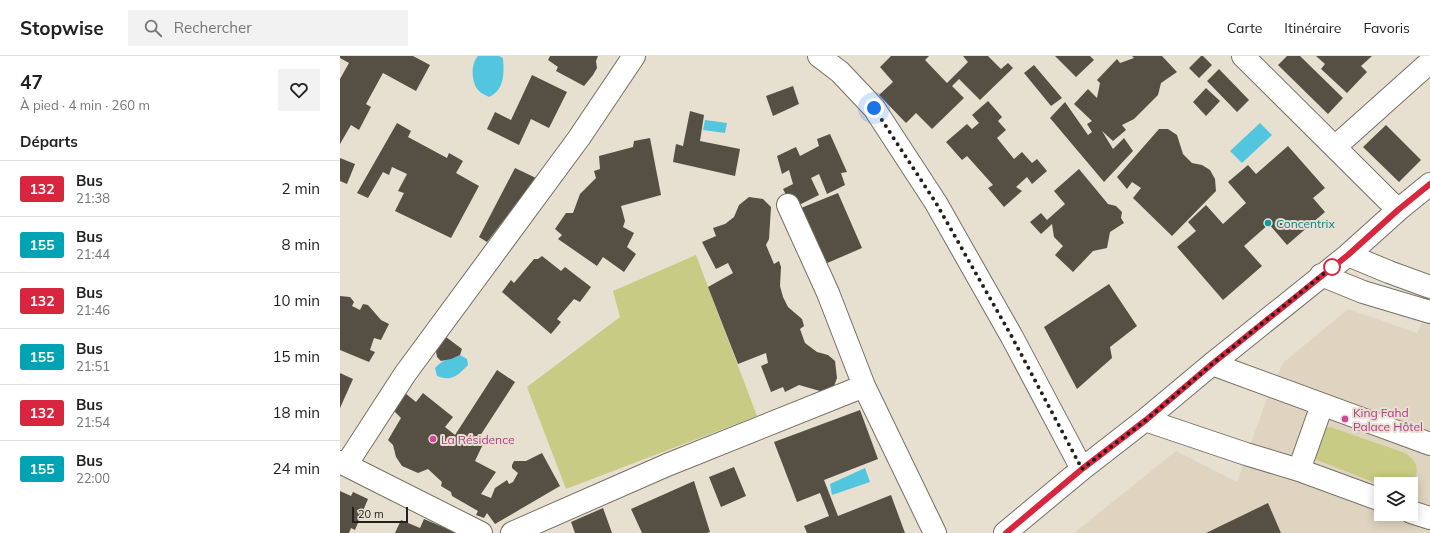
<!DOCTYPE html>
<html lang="fr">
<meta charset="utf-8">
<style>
:root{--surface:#fff;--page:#f2f2f2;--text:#222;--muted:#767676;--line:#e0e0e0}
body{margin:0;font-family:Mulish,sans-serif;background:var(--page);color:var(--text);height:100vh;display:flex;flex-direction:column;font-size:15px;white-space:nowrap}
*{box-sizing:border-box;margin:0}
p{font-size:13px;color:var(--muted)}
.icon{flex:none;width:22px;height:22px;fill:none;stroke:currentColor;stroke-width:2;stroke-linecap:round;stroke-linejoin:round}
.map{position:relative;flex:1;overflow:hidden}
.drawer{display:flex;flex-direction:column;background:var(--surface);width:340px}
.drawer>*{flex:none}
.badge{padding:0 8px;border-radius:3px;font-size:14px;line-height:26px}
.buttons{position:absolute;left:1034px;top:421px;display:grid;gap:8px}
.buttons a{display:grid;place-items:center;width:44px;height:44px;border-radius:0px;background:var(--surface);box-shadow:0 2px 10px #0003;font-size:20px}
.scale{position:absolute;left:12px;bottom:10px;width:56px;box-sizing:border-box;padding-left:4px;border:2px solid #24211c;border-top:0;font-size:11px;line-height:14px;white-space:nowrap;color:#24211c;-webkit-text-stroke:3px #e7e0d1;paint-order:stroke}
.you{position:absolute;width:20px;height:20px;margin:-10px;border:3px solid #fff;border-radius:50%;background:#1a73e8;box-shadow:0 0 0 6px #1a73e833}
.map>.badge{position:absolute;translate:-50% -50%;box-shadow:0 0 0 2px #fff}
h2{padding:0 20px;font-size:15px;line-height:36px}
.round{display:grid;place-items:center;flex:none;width:42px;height:42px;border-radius:0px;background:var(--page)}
.summary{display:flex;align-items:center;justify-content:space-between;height:68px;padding:0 20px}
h1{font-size:19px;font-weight:700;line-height:30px}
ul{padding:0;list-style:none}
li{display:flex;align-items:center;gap:12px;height:56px;padding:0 20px;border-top:1px solid var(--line)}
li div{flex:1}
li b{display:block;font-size:15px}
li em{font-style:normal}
li .badge{min-width:44px;font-weight:700;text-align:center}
header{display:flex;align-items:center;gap:24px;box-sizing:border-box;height:56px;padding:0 20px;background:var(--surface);border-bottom:1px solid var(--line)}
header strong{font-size:19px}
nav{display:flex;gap:22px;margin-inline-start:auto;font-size:14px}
.search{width:280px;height:36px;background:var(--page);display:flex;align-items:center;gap:10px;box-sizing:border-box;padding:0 14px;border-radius:0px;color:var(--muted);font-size:15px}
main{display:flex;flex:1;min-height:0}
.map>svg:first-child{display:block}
.built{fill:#dfd4bf;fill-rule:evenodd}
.green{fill:#c7cb83}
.water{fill:#53c6df}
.building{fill:#564f43}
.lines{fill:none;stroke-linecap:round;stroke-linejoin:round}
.minor-casing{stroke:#766f62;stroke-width:24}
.minor{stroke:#fff;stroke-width:22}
.line-casing{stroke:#fff;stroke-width:9}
.line{stroke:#d7263d;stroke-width:6}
.walk{stroke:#24211c;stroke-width:4;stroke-dasharray:0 7.2}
.culture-dot{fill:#0f9aa8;stroke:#e7e0d1;stroke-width:1.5}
.stop-dot{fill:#fff;stroke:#d7263d;stroke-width:2}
.hotel-dot{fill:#d1479c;stroke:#e7e0d1;stroke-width:1.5}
.labels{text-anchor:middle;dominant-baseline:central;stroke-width:4;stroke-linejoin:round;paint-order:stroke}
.culture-label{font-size:12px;fill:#0d838f;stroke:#e7e0d1;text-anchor:start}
.hotel-label{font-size:12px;fill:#b23c85;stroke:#e7e0d1;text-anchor:start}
</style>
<header>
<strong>Stopwise</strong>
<div class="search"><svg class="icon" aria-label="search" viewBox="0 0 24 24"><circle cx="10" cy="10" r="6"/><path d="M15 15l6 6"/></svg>Rechercher</div>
<nav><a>Carte</a><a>Itinéraire</a><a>Favoris</a></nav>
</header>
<main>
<section class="drawer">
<div class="summary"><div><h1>47</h1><p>À pied · 4 min · 260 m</p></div><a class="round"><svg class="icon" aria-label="heart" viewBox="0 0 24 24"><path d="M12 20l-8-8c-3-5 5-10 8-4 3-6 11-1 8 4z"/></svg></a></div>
<h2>Départs</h2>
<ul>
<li><span class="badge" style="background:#d7263d;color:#fff">132</span><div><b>Bus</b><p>21:38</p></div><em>2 min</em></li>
<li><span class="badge" style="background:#00a3b4;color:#fff">155</span><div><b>Bus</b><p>21:44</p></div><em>8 min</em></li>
<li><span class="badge" style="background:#d7263d;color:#fff">132</span><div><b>Bus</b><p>21:46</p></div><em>10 min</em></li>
<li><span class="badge" style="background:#00a3b4;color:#fff">155</span><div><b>Bus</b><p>21:51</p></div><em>15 min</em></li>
<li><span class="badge" style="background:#d7263d;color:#fff">132</span><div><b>Bus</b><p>21:54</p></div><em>18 min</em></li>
<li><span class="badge" style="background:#00a3b4;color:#fff">155</span><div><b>Bus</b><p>22:00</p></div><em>24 min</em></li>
</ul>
</section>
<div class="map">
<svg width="1090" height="477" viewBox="0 0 1090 477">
<rect width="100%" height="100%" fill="#e7e0d1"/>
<path class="built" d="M1090,250V477H734L836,395L897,426L931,331L944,306L1008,253L1077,277ZM1041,428H1071V458H1041Z"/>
<path class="green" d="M356,199L417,360L226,433L187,331L280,261L273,235Z
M990,371L1065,397C1078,405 1080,415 1072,428L1041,429L977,404L973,398L983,373Z"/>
<path class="water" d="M138,0H159L163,2C164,17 165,34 149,41C146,39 142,38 140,36C131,28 130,8 138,0Z
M365,64L387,67L385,77L363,74Z
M920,67L932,79L902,107L890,95Z
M120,299L127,303L128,309C118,319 112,326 97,320L95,312C103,303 110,303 120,299Z
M525,412L530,426L492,439L490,428Z"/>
<path class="building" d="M0,0H73L90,9L76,35L43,17L26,48L31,51L19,74L11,69L0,88V23L9,7L0,2Z
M210,0H258L256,5L257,12L253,19L244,30L216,15L218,11L208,4Z
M551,0H589L585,4L607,27L628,6L623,0H648L661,13L668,7L673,12L640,44L619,23L612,30L624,42L592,73L576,57L566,67L539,39L553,26L540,11Z
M715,0H750L754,4L736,21Z
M792,0H822L837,16L821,27L818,39L794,63L782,69L786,74L773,85L762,75L773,93L784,82L793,95L764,126L710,62L725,46L748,79L752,76L747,68L752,65L734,48L748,33L757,42L760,27L757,24L777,3L780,7L794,2Z
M861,0H863L872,9L859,22L849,12Z
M947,0H960L1003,42L988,58L938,9Z
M976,0H1032L1021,10L1027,16L1007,37L981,13L985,8Z
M694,9L722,42L711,50L684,17Z
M879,13L909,44L897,56L867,25Z
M192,19L227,36L209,72L191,63L179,89L147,73L155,56L171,64Z
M453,30L459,48L433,60L426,40Z
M866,32L880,45L866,60L853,46Z
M648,45L662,61L658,65L666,74L657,82L674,103L682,96L692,107L697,103L707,115L692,128L687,121L676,131L682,135L664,151L648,132L653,129L627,100L622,104L606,86L627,68L632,73L639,67L632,59Z
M350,55L364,59L360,85L400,93L395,120L333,106L336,88L343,90Z
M57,67L71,75L68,81L107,102L109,97L123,105L116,117L139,130L111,182L55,155L64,137L58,135L67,118L52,111L49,119L43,116L28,142L17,137Z
M1046,69L1081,104L1059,126L1023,91Z
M819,73H828L837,79L843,98L852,107L862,109L870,114L875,123L876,135L832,180L793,142L801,132L792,126L787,133L777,121Z
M490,78L507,116L501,117L505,129L487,138L479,118L471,122L479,139L453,152L443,133L453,128L449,114L442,118L437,100L456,91L460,100L479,90L477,83Z
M310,82L321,139L281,150L285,165L283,171L294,177L287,191L296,198L284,216L263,201L257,210L218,183L222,179L215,173L226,157H233L240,138L256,122L254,115L260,113L259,100L293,91L294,85Z
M948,90L985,132L973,142L985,156L947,189L929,168L904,190L922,210L883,244L837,191L856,175L848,166L866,149L883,168L906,147L888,126L908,109L916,118Z
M0,102L15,108L7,128L0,125Z
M175,112L196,122L147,186L139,181Z
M739,113L768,148L776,150L782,156L781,162L784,167L770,176L767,192L753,195L733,216L715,199L723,190L714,181L712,168L701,178L690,166L701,157L707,164L725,148L714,135Z
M498,137L522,192L485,208L461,152Z
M409,141L423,143L431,151L429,183L426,189L434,208L439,205L441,211L440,230L443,241L448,251L462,263L464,270L460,273L465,287L477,296L488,299L495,305L497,322L493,333L480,335L459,329L445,336L443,331L431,336L421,310L428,307L426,297L398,308L368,231L393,217L388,207L376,213L362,186L376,180L373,172L385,168L394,161L399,149Z
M202,200L221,215L225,211L251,231L240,246L234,243L217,263L221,266L211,278L162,236L171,224L174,227L194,203H198Z
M769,228L797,270L770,291L772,302L737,333L704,271Z
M0,240L10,241L14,246L12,250L20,254L23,248L28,249L41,264L49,268L41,284L34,282L30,294L35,296L29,306L0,294Z
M106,281L122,293L120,299L111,303L101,305L97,301L96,295Z
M157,314L175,326L138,383L144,386L135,405L156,416L141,438L151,442L155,432L167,424L169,428L173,426L178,417L172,412V409L174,405H186L202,397L220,430L155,468L147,457L144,462L136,459L138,455L112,440L111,436L101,430L102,426L88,413L78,417L62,410L56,401L53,389L48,384L61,362L53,354L65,337L76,346L83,337L113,361L105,371L115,379Z
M0,317L13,323L0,352Z
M520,354L538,403L484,424L498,460L551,439L565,477H467L464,470L489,460L480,437L457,446L434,386Z
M394,411L406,440L381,451L369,421Z
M354,425L370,476L367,477H302L291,453Z
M0,435L11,440L13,436L28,443L15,474L11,472L9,477H0Z
M928,447L941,477H866Z
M263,452L272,477H235L231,466Z
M84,463L117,477H55L61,464L80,472Z"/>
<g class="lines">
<g class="minor-casing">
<path id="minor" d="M479,0L500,16L534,52L596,147L672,281L742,413
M903,0L1058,154
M995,91L1090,6
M448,149L488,237L524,330L595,477
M1008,199L1049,216L1090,231
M981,219L1023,236L1090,256
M872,308L1090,388
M805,364L906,398L959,414L1041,444
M0,406L141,477
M6,409L65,318L239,82L294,0
M959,414L982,349
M1071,456L1090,462
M172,477L327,409L524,330
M665,477L742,413L805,364L872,308L1008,199L1058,154L1090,128"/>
</g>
<use href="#minor" class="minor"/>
</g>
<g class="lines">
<g class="line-casing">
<path id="line" d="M666,477L742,413L806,364L872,308L1008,199L1058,154L1090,128"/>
</g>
<use href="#line" class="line"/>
<path class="walk" d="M534,52L596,147L672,281L742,413L806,364L872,308L992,211"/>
</g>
<circle class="culture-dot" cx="928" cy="167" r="4"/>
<circle class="stop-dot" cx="992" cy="211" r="8"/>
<g class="hotel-dot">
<circle cx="1005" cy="363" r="4"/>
<circle cx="93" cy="383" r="4"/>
</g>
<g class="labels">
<g class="culture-label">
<text x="936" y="167">Concentrix</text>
</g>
<g class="hotel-label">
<text x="1013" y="356">King Fahd<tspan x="1013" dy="14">Palace Hôtel</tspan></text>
<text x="101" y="383">La Résidence</text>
</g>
</g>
</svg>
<div class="buttons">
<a><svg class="icon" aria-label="layers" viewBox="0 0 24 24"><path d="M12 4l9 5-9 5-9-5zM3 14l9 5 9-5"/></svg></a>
</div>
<div class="scale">20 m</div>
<div class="you" style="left:534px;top:52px"></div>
</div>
</main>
